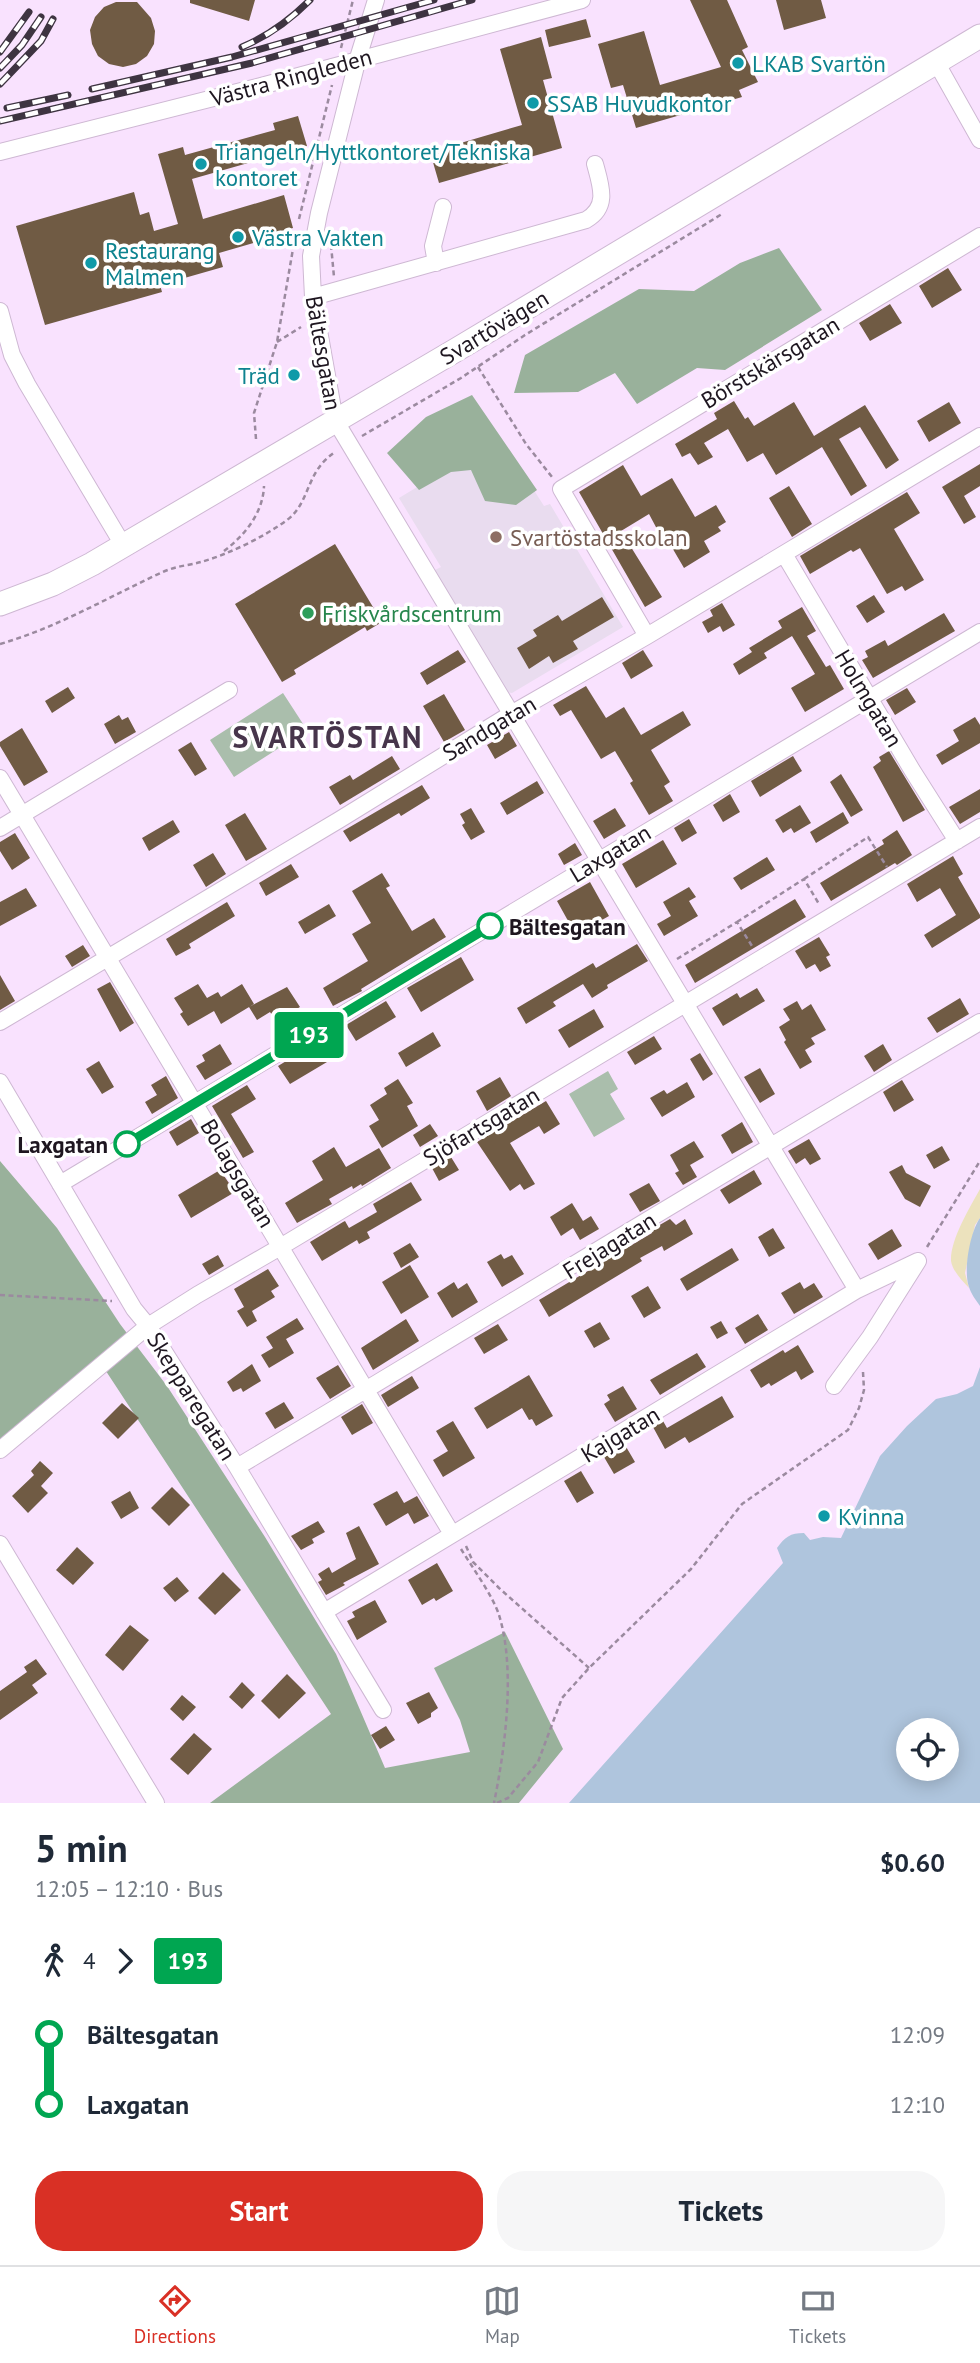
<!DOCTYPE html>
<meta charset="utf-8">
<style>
:root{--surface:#fff;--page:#f6f6f7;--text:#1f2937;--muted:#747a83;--line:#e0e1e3;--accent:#d93025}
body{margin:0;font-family:"PT Sans",sans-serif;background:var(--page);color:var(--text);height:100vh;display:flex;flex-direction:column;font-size:26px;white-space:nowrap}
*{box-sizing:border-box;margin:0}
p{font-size:23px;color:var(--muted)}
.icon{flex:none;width:38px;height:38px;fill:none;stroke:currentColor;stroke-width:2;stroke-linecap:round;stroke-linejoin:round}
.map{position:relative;height:1803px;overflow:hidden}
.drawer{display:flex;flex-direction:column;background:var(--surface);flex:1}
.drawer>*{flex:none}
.badge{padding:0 14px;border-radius:5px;font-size:24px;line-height:46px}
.tools{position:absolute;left:896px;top:1718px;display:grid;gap:14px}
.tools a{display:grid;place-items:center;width:63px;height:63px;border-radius:50%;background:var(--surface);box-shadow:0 4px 18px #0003;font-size:35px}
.map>.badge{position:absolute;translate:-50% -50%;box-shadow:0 0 0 4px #fff}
.legs{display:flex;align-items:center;gap:10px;height:77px;padding:0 35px;font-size:23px}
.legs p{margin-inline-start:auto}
.headline{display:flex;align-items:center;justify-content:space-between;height:119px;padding:0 35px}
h1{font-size:38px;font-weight:800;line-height:52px}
.action{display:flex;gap:14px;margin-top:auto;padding:14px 35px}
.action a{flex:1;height:80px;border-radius:28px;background:var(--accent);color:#fff;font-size:28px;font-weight:800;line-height:80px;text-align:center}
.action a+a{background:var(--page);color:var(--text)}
ul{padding:0 35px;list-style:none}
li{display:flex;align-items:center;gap:24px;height:70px;font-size:26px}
li i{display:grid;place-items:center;width:10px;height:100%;margin:0 9px;background:currentColor}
li i::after{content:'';width:18px;height:18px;margin:-9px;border:5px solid;border-radius:50%;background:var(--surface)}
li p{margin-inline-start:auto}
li:first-child i{background:linear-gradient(#0000 50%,currentColor 0)}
li:last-child i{background:linear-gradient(currentColor 50%,#0000 0)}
.tab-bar{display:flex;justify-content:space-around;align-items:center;height:98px;border-top:2px solid var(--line);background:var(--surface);font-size:19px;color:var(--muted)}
.tab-bar a{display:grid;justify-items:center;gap:4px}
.tab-bar .selected{color:var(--accent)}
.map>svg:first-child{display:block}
.education{fill:#e9dcef}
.green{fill:#aabeac}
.forest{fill:#99b19b}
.sand{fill:#ece2bd}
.water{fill:#afc5dd;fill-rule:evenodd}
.building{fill:#705b44}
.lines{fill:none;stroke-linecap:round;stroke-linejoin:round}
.minor-casing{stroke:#ceb8d3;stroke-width:18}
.secondary-casing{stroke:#ceb8d3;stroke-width:25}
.path{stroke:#9b8a9f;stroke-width:2.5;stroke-dasharray:5 3.5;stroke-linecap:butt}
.minor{stroke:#fff;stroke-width:16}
.secondary{stroke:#fff;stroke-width:23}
.rail-casing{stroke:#3e3441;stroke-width:7}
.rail{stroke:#fff;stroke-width:4.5;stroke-dasharray:13;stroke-linecap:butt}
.line-1-casing{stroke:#fff;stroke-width:16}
.line-1{stroke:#00a651;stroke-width:10}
.culture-dot{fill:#0f9aa8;stroke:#fff;stroke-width:2.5}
.education-dot{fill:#8d6e63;stroke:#fff;stroke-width:2.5}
.leisure-dot{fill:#2e9e5b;stroke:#fff;stroke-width:2.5}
.stop-1-dot{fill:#fff;stroke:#00a651;stroke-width:3.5}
.labels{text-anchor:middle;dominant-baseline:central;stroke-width:7;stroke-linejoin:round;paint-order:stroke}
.culture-label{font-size:23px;fill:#0d838f;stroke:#fff;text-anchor:start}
.street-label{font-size:23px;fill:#1e1620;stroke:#fff}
.education-label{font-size:23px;fill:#785e54;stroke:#fff;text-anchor:start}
.leisure-label{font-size:23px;fill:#27864d;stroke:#fff;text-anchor:start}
.stop-label{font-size:23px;font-weight:bold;fill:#1e1620;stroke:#fff;text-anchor:start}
.district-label{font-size:30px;font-weight:bold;letter-spacing:2px;fill:#47354b;stroke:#fff}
</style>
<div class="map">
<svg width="980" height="1803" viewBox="0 0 980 1803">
<rect width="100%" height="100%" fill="#f9e2fe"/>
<path class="education" d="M500,437L544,506L550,504L623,627L512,693L506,692L433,571L441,567L399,498Z"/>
<path class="green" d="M283,693L307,730L234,777L210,740Z
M608,1071L618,1089L610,1094L625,1119L594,1137L569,1094Z"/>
<path class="forest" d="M779,248L822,310L725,370L697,368L637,404L615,373L578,392L514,393L525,355L639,289L694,291L740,263Z
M472,395L537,490L516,505L485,501L471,470L451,472L419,490L387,453L426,417Z
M0,1161L57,1228L120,1324L167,1386L265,1537L336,1654L385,1768L470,1752L460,1720L434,1668L505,1632L563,1749L519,1803H210L331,1714L102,1365L0,1450Z"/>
<path class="sand" d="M980,1189V1218L975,1225L965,1273L969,1288C962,1280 953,1272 951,1261C950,1240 970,1207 980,1189Z"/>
<path class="water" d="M980,1218V1306C976,1300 971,1294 969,1287C963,1271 970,1232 980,1218Z
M980,1367V1803H569L783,1563L777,1548C785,1537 790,1533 804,1533L810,1540L823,1537L841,1538L880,1456L907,1426L936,1399L957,1394L973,1386ZM908,1731H947V1769H908Z"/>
<path class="building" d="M190,0H255L249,21L190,3Z
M690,0H727L748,47L742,50L758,82L739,90L742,97L636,128L623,85L611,88L598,44L644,31L660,85L721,67Z
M776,0H821L826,18L784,30Z
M116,2H137L151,18L155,31L154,44L147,56L136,64L123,67L109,64L98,56L92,44L90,30L95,17L104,7Z
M586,19L591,37L549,47L545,30Z
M541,37L552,78L543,80L562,148L439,183L430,152L522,125L500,49Z
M298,116L307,146L192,179L203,219L284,195L293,228L263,236L264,240L219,253L223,267L160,285L162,292L45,325L16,226L134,192L140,215L149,212L154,231L178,224L158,154L183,147L185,155L275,130L273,123Z
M948,268L962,290L932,308L919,286Z
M890,304L902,323L870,341L859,323Z
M734,401L745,419L748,417L754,426L794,402L814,436L865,405L899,460L886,469L860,427L839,439L867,486L851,496L822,447L776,475L763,453L747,462L728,429L704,443L713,457L698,465L690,453L682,457L675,444L717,419L714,413Z
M949,402L961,423L929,442L917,421Z
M980,464V486L964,496L976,517L964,524L942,487Z
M623,465L641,496L672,478L695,517L716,505L726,522L718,527L721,531L704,541L710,552L684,568L660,527L657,529L649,514L621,531L662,597L645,607L579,492Z
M789,486L812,524L792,537L769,498Z
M907,492L920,513L894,529L924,580L905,591L902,586L887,594L860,548L853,552L851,550L810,574L800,556Z
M335,544L382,622L367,631L365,627L294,670L296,674L282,682L235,604Z
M874,595L885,612L867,623L856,606Z
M602,597L614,617L573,641L578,649L553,663L549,656L529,669L517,648L537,636L533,630L558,615L562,621Z
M722,603L735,625L723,632L720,626L708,633L702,622L713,616L710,610Z
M802,607L816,631L807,636L826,667L830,665L844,689L805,712L791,688L815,674L792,636L764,653L767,658L739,675L733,664L752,652L749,648L782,628L778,621Z
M944,613L955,631L873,678L862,660L868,657L865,651L885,640L888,646Z
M458,650L466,662L427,685L420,673Z
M643,650L653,666L631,679L622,663Z
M586,686L606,718L624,707L641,735L683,711L691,725L651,750L670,782L664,786L673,801L649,815L630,783L633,781L615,751L601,759L571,710L560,716L553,705Z
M68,687L75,698L52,713L45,701Z
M907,688L916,702L895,715L886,700Z
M444,694L465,730L444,742L423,706Z
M119,715L122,720L128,717L136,732L115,744L104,724Z
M975,717L980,725V743L942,765L936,755L959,741L953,730Z
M22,728L48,772L24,786L0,746V742Z
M509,732L517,746L495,759L487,745Z
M191,742L207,769L195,776L178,750Z
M889,751L925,810L903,822L873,767L881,761L879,757Z
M392,756L400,769L340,805L329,787L350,775L353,780Z
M793,756L802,771L760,797L751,781Z
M841,774L863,810L851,817L830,782Z
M537,781L544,793L507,815L500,803Z
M422,785L430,798L401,816L399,813L350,842L343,831Z
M980,789V812L960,824L949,807Z
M730,794L740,812L723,822L713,805Z
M800,805L811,823L794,833L791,828L783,833L775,820Z
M471,808L485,832L471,840L462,825L465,823L460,814Z
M615,808L626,826L604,839L593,821Z
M843,812L849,823L816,843L810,832Z
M245,813L267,849L246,861L225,825Z
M689,819L697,833L682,842L674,828Z
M173,820L180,832L149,851L142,838Z
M897,830L912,855L897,865L895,863L831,901L820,883L884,844L882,840Z
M15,833L30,858L12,870L0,851V842Z
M663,840L677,864L636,888L622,864Z
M575,843L582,855L564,865L558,854Z
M213,853L226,874L206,887L193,865Z
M953,856L963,874L958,877L980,915V918L932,948L924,935L956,915L940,888L917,902L907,884Z
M767,857L775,870L741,890L733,878Z
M291,864L299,877L266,896L259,883Z
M382,873L390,886L386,888L412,931L434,918L446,937L361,989L362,991L333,1006L323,988L368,961L352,934L371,923L352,891Z
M590,882L609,916L600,921L602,924L577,937L557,901Z
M689,887L696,897L689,901L698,916L664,936L657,924L671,916L663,902Z
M26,888L37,906L0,926V902Z
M795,899L806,917L695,983L685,965Z
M227,902L235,916L189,944L191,948L176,956L166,939Z
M329,904L336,916L305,934L298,922Z
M819,937L830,955L826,957L831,966L820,972L815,964L806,969L795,951Z
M637,944L648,961L607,985L608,988L592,998L583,984L553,1002L556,1006L526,1024L517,1008L593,963L596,968Z
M83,945L90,956L72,967L65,956Z
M461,957L474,980L421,1012L407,988Z
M0,975L15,1001L0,1010Z
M110,982L134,1023L120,1032L97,989Z
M198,984L207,998L218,992L221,997L242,984L254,1004L221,1024L214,1011L188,1026L180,1014L183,1012L174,998Z
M287,987L300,1007L276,1021L270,1012L257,1020L249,1007Z
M757,988L765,1001L723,1026L712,1008L737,993L740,998Z
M960,998L969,1014L937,1033L927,1018Z
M386,1001L396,1017L356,1041L346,1025Z
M797,1001L802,1010L811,1004L826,1030L811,1038L815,1044L805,1050L812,1062L800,1069L784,1042L786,1040L779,1027L790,1020L783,1009Z
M594,1009L604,1027L569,1048L558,1030Z
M433,1032L441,1046L406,1067L398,1053Z
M654,1036L662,1049L635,1065L627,1052Z
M316,1043L327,1062L290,1084L278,1066Z
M220,1044L232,1064L205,1080L196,1066L205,1061L202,1055Z
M883,1044L892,1060L874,1072L864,1056Z
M700,1053L713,1074L703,1081L690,1059Z
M99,1061L114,1087L102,1094L86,1069Z
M760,1068L775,1094L760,1103L744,1077Z
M166,1076L178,1098L152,1114L145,1102L157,1095L151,1085Z
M500,1077L511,1096L487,1111L476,1091Z
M398,1079L413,1103L407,1106L418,1126L382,1148L369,1126L379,1120L370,1105L387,1094L384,1088Z
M902,1080L914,1100L894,1112L883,1092Z
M687,1082L695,1097L662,1117L650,1098L664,1090L667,1094Z
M247,1085L256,1099L231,1114L254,1152L243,1158L212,1106Z
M546,1101L560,1124L544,1134L539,1126L510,1143L535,1184L524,1190L520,1184L510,1191L477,1142Z
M191,1119L199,1133L177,1146L169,1132Z
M742,1122L753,1142L732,1154L721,1135Z
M430,1124L438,1136L420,1147L413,1135Z
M809,1139L821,1159L810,1165L805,1158L796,1164L788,1151Z
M694,1141L704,1157L690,1165L697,1177L683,1185L675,1173L679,1171L670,1155Z
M942,1146L950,1160L934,1169L926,1155Z
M334,1147L346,1167L379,1148L391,1168L362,1186L361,1184L353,1189L352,1186L329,1199L332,1204L297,1223L285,1203L323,1180L312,1161Z
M451,1157L459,1170L439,1181L432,1168Z
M902,1165L906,1173L931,1186L920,1207L905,1199L889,1172Z
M220,1170L235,1192L191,1218L178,1195Z
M754,1170L762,1184L729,1204L720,1190Z
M411,1182L422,1200L367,1232L370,1238L359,1244L357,1240L322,1261L310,1242L343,1222L345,1221L349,1228L377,1212L373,1204Z
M649,1183L660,1201L640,1212L629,1194Z
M572,1203L583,1221L591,1216L599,1229L580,1240L573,1228L561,1236L550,1217Z
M670,1219L676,1225L685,1219L693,1234L664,1251L662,1246L640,1258L642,1261L549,1317L539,1300L652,1233L651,1230Z
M773,1228L785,1248L769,1257L758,1237Z
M892,1229L902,1246L878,1260L868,1244Z
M410,1243L419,1257L401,1268L393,1253Z
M732,1248L739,1260L687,1291L680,1279Z
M501,1254L504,1259L512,1255L524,1274L502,1287L487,1262Z
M218,1255L224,1266L209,1275L202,1264Z
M410,1265L429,1297L401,1314L382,1282Z
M268,1269L279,1286L271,1291L275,1297L252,1311L257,1321L247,1327L237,1311L244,1307L234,1289Z
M454,1282L458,1289L467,1283L478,1302L452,1318L437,1293Z
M800,1282L804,1289L814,1283L823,1297L794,1314L781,1293Z
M648,1286L661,1308L644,1318L631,1296Z
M758,1314L768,1330L745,1344L735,1328Z
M297,1318L304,1329L286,1339L294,1353L269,1368L261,1355L273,1348L266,1337Z
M406,1319L419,1341L373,1370L361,1348Z
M721,1321L728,1333L717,1339L710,1327Z
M600,1322L610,1339L594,1348L584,1331Z
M498,1324L508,1340L484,1354L474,1338Z
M798,1345L814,1372L801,1380L796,1371L771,1386L769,1383L761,1388L750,1370L783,1350L785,1353Z
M697,1353L706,1367L660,1395L650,1380Z
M252,1364L261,1381L243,1392L241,1388L233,1392L227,1382Z
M338,1365L351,1386L330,1399L316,1378Z
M529,1375L553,1416L536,1426L532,1419L529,1420L522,1408L487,1429L474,1408Z
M412,1376L419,1388L388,1407L381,1395Z
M623,1386L637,1409L615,1422L604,1404L610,1400L607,1395Z
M722,1396L734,1417L698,1438L689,1443L685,1437L665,1449L653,1427L663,1421L667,1428Z
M284,1402L294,1418L275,1429L265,1413Z
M122,1403L139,1418L118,1439L102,1423Z
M362,1404L373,1423L352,1435L341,1417Z
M453,1421L475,1458L443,1477L433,1460L448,1451L436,1431Z
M625,1445L635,1462L614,1474L604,1457Z
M40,1461L53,1473L41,1486L48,1493L28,1513L12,1496L34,1475L31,1471Z
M581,1471L594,1493L577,1503L564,1481Z
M172,1487L190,1505L169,1526L151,1508Z
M130,1491L139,1508L121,1519L111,1502Z
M397,1491L404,1503L417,1496L429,1516L414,1524L408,1513L386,1526L373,1504Z
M318,1521L325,1532L312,1539L314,1543L301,1550L291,1536Z
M359,1526L379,1564L343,1583L345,1585L326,1595L318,1582L322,1580L318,1574L329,1567L332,1573L356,1559L346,1533Z
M77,1547L94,1563L73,1585L56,1570Z
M437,1563L453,1591L436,1601L434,1598L422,1605L408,1580Z
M223,1572L241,1590L215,1615L198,1598Z
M177,1577L189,1591L175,1602L163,1588Z
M375,1600L387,1622L357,1640L347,1621L355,1617L352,1612Z
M130,1625L149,1640L123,1671L105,1655Z
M36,1659L47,1674L32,1685L38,1693L0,1720V1691L27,1672L24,1667Z
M287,1674L306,1693L279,1719L261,1701Z
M242,1682L255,1695L242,1709L229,1697Z
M429,1692L438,1708L431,1713V1717L418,1724L406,1703Z
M182,1695L196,1707L183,1721L170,1709Z
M386,1726L395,1740L380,1749L371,1735Z
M194,1733L212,1749L188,1775L170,1759Z"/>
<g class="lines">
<g class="minor-casing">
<path id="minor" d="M376,0L358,58L319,213L311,256L313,297L335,420L857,1290
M936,62L980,140
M0,152L261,86L582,0
M436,263L433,246L443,207
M313,297L586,220C609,207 601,186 595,164
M0,311L12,355L27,384L123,545
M784,554L912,770L957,841
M647,636L561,489L980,236
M0,778L452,1534
M0,828L229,690
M0,1022L339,820L511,714L647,636L980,436
M0,1082L134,1309L148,1326L237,1467L383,1710
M60,1184L980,632
M834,1386L870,1337L918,1261
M0,1450L148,1326L197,1295L282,1246L980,827
M237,1467C485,1319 731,1168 980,1022
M0,1544L156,1803
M324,1612L857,1290L918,1261"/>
</g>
<g class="secondary-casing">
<path id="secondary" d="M0,604L53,584L92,564L456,350L980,36"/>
</g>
<path class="path" d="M341,48L353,0
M299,219L332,85
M331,245L334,277
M277,342L301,327
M478,367L526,444L552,477
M362,436L461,378L525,335L722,214
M256,439L254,413L277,342L294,243L297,241
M224,551C245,535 263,513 264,486
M0,644C59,627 110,596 165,571C177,566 190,565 201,562C229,554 264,537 287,520C311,502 305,472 335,452
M804,879L868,837L887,867
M737,922L804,879L819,904
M677,959L737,922L752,946
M927,1247L980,1161
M0,1295L112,1301
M466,1546L473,1562L499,1588L589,1668
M461,1549C472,1567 493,1596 499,1615C516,1669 505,1749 494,1803
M497,1803L508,1798L538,1762L562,1698L589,1668L691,1569L742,1504L848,1430L859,1408L864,1390L863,1372"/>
<use href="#minor" class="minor"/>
<use href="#secondary" class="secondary"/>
<g class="rail-casing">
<path id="rail" d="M242,47C268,36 290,20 310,0
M0,52L29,12
M0,68L22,45L41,17
M0,84L41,41L53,19
M92,89L232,57L434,0
M7,108L68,95
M0,121L252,63L472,0"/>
</g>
<use href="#rail" class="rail"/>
</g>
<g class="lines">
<g class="line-1-casing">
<path id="line-1" d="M127,1144L490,926"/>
</g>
<use href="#line-1" class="line-1"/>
</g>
<g class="culture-dot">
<circle cx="738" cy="63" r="7"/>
<circle cx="533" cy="103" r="7"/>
<circle cx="201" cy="164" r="7"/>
<circle cx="238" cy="237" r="7"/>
<circle cx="91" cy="263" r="7"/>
<circle cx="294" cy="375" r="7"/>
<circle cx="824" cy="1516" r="7"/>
</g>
<circle class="education-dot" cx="496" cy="537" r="7"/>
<circle class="leisure-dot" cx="308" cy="613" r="7"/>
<g class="stop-1-dot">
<circle cx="490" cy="926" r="12"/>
<circle cx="127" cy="1144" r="12"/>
</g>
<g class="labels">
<g class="culture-label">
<text x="752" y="63">LKAB Svartön</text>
<text x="547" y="103">SSAB Huvudkontor</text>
<text x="215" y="151">Triangeln/Hyttkontoret/Tekniska<tspan x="215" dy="26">kontoret</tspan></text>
<text x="252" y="237">Västra Vakten</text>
<text x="105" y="250">Restaurang<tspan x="105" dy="26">Malmen</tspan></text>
<text x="280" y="375" text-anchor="end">Träd</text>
<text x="838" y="1516">Kvinna</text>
</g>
<g class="street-label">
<text transform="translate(291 77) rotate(-15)">Västra Ringleden</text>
<text transform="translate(494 327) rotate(-31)">Svartövägen</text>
<text transform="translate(324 353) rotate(80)">Bältesgatan</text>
<text transform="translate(770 362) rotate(-31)">Börstskärsgatan</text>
<text transform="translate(869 698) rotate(59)">Holmgatan</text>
<text transform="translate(489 728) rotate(-31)">Sandgatan</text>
<text transform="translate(610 853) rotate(-31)">Laxgatan</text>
<text transform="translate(481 1126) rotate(-31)">Sjöfartsgatan</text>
<text transform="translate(238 1173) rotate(59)">Bolagsgatan</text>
<text transform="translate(609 1245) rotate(-32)">Frejagatan</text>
<text transform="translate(192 1396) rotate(58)">Skepparegatan</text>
<text transform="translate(620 1434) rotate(-31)">Kajgatan</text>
</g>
<g class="education-label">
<text x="510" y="537">Svartöstadsskolan</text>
</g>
<g class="leisure-label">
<text x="322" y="613">Friskvårdscentrum</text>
</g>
<g class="stop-label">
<text x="509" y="926">Bältesgatan</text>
<text x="108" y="1144" text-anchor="end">Laxgatan</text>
</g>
<g class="district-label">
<text x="328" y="736">SVARTÖSTAN</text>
</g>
</g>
</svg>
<div class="tools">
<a><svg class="icon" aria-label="locate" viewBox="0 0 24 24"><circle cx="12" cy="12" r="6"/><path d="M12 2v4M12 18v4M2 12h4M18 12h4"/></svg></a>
</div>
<b class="badge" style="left:309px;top:1035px;background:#00a651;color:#fff">193</b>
</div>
<section class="drawer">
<div class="headline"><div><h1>5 min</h1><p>12:05 – 12:10 · Bus</p></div><b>$0.60</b></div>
<div class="legs"><svg class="icon" aria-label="walk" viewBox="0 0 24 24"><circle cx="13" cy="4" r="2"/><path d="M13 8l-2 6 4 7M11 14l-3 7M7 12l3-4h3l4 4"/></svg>4<svg class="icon" aria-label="forward" viewBox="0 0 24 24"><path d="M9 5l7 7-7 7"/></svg><b class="badge" style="background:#00a651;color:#fff">193</b></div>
<ul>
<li><i style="color:#00a651"></i><b>Bältesgatan</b><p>12:09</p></li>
<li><i style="color:#00a651"></i><b>Laxgatan</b><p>12:10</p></li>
</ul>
<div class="action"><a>Start</a><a>Tickets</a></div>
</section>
<nav class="tab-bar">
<a class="selected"><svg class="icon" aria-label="directions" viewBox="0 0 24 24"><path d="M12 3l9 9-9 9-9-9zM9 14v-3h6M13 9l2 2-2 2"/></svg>Directions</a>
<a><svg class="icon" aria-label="map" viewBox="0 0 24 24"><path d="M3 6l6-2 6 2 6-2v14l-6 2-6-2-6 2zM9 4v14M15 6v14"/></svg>Map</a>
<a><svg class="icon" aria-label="tickets" viewBox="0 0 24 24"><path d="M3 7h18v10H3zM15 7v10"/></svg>Tickets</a>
</nav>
